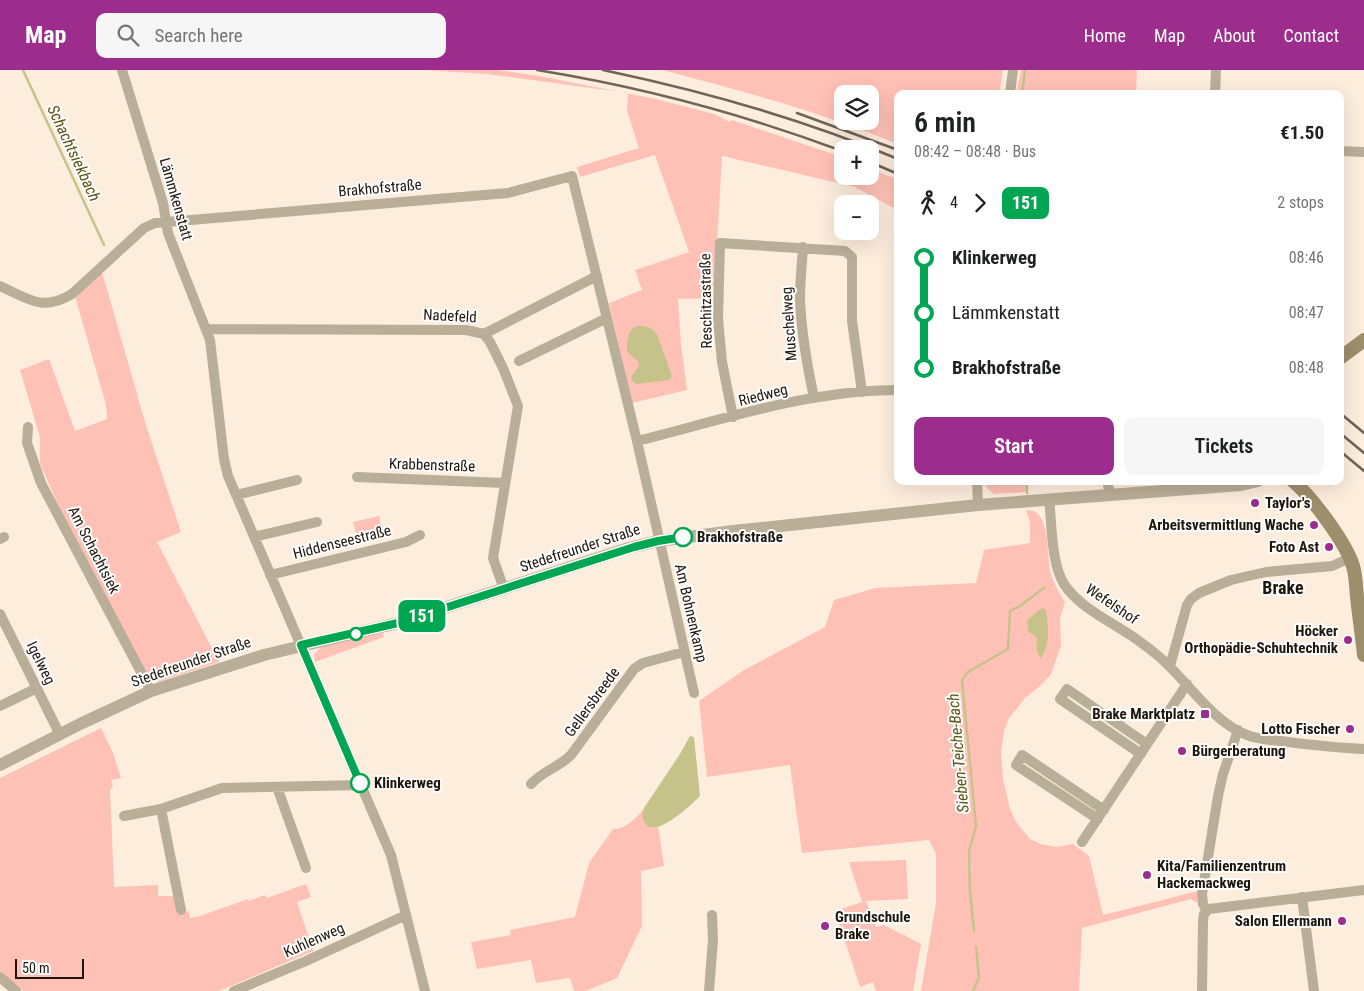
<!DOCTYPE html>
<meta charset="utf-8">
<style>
:root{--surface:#fff;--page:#f6f6f6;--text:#202124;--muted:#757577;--accent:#9d2d8c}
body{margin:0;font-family:"Roboto Condensed",sans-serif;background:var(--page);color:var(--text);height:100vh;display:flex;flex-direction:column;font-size:19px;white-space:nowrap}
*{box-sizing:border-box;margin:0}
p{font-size:16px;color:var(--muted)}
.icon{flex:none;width:28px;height:28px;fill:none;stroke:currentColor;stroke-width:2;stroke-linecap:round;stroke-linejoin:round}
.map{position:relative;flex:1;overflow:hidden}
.side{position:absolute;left:894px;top:20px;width:450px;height:395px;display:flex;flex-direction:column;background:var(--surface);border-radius:10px;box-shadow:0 5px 20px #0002}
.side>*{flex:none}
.badge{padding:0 10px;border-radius:8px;font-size:18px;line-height:32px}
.buttons{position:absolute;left:834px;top:15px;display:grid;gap:10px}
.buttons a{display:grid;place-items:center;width:45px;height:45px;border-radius:10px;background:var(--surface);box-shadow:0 5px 20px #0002;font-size:25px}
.scale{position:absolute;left:15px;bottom:12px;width:69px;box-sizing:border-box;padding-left:5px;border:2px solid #1e150b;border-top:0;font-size:14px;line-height:18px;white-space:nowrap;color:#1e150b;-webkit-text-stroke:4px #fefefe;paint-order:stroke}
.map>.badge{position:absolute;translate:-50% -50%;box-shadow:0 0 0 2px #fff}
.legs{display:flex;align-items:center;gap:8px;height:55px;padding:0 20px;font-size:16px}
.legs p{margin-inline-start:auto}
.headline{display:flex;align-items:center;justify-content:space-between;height:85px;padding:0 20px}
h1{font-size:28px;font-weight:600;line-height:38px}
.primary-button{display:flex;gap:10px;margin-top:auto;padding:10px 20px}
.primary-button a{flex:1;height:58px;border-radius:10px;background:var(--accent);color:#fff;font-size:20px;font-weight:600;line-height:58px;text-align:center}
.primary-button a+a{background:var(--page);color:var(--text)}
ul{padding:0 20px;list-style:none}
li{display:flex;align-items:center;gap:18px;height:55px;font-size:19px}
li i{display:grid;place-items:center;width:8px;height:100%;margin:0 6px;background:currentColor}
li i::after{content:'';width:12px;height:12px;margin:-6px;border:4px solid;border-radius:50%;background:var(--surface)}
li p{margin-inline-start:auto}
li:first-child i{background:linear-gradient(#0000 50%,currentColor 0)}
li:last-child i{background:linear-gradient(currentColor 50%,#0000 0)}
header{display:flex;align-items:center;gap:30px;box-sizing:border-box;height:70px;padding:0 25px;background:var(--accent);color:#fff}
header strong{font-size:24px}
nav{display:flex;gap:28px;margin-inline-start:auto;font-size:18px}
.search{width:350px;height:45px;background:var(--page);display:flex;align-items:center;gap:12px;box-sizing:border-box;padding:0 18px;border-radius:10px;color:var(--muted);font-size:19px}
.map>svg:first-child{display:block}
.green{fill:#ffc1b5;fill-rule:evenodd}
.water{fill:#c6c38a}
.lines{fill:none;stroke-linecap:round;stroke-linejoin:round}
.stream{stroke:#c6c38a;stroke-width:2.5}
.minor{stroke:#b9ae97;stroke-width:10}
.tertiary{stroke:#b9ae97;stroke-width:12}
.secondary{stroke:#9d8e6c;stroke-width:14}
.rail{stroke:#6f6458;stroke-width:2.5}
.line-1-casing{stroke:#fff;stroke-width:11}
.line-1{stroke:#00a651;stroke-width:8}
.poi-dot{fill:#9d2d8c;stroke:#fefefe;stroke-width:2}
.stop-1-dot{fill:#fff;stroke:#00a651;stroke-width:2.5}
.labels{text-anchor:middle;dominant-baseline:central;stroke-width:4;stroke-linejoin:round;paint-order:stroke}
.street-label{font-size:15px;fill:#1e150b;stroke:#fefefe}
.poi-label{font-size:15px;font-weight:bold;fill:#1e150b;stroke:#fefefe;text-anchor:end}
.stop-label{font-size:15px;font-weight:bold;fill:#1e150b;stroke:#fefefe;text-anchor:start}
.water-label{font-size:16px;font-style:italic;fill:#5a5513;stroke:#fefefe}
.quarter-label{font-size:18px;font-weight:bold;fill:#1e150b;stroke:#fefefe}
</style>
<header>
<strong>Map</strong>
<div class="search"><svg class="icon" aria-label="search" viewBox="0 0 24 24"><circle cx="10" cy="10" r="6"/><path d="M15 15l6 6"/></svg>Search here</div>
<nav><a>Home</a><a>Map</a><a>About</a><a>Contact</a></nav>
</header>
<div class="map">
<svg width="1364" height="921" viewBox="0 0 1364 921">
<rect width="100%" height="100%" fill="#fdeddd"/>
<path class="green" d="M423,0H498L539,6L656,29L714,44L730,52L732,50L842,87V106H870V99L897,109V140L855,117L722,86L714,228L678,229L681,275L687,320L632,333L609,233L642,220L635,200L689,182L655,85L580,107L577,97L639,78L627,41L628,23L487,4Z
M662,0H1003L999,24H898L897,74C822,42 742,21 662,0ZM842,24H870V51H842Z
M1021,0H1137L1136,24H1016Z
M102,202L145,352L181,462L157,472L219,592L158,612L150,610L62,443L40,394V367L20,300L49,289L75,361L107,349L106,335L75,226Z
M983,411H1027L1026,422L994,424L988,419Z
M1026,440C1052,438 1046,486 1051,504C1054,514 1059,523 1065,532L1060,548L1061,576L1051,604L1039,617L1025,628L1009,648L1004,661L1001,682L1003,709L1010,739L1016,752L1030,769L1041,774L1056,777L1073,774L1089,786L1103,845L1198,821L1197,833L1191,829L1082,858L1079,921H921L936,833V784L929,770L802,783L790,695L707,707L699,631L744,600L825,557L834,530L875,518L976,513L984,480L1030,473V453Z
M379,446L382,461L357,467L353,452Z
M383,563L384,567L315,592L314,584L322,577Z
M101,658L113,683L121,708L111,710L113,718L110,719L114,817L158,815V826H174L177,844L189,841L190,848L200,846L248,829V831L265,825L267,828L306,814L311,827L297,832L313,881L219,921H23L0,901V708Z
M644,738L643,743L653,758L658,756L664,796L641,801L642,856L617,908L586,921H574L570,908L536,913L531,890L477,899L471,872L511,865L510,860L575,847L589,793L613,759C626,759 637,748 644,738Z
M906,790L908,829L866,831L876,857L884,855L921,874L913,921H876L873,912L860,917L835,841L862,832L849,792Z"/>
<path class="water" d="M637,256C646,256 652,257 657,264L672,306L669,310L637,314L633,312L631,307L639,296L638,291L627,282C627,272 627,260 637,256Z
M1042,538L1046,540C1048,557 1051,573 1041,588C1032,578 1040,570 1035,566C1033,564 1030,563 1028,561L1027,550Z
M690,666L694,667L700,726C692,734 655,770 645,753C642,748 642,743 644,738L680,684Z"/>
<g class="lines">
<path class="stream" d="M23,0L104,175
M1022,24L1025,0
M1027,423V411
M974,861L970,821L969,781L976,756L962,610L968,602L1008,579L1010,541L1020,536L1045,517
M973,921L979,907L976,877"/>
<path class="minor" d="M122,0L163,133L168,163L210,270L224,389L228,406L391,785L425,921
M1010,24L1013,0
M1215,24L1216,0
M1340,81L1364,82
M803,177C802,194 800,211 800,228C801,262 807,295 814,328
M0,216C29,229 42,242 72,224L144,158L155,153L508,123L572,106L637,371L694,623
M206,259L466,260L484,264L490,272L503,298L518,336L493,488L504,519
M484,264L597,206
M519,291L607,248
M733,347L722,292L718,249L720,173L845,181L852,187V251L862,322
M28,357L27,373L41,413L151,621
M637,371C722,350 809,320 898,320
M357,407L505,413
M977,411L978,435
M1107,411L1110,424
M236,425L297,410
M1049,429C1052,454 1051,493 1064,514C1079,538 1116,554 1139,571C1150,579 1162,588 1171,598C1194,621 1216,653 1247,665C1260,670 1275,670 1288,672C1313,675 1339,678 1364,679
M254,467L317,452
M0,469L4,467
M270,505L406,472L420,465
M0,544L60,665
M1170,596L1187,535L1191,529L1199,523L1231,510L1266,502L1332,496L1350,488
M0,636L37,618
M1141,684L1060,629L1067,619L1147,674
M531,714C543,701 559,697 571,685L634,599L643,593L684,582
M277,717L306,798
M161,739L181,840
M124,746L161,739L222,718L361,715
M1098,749L1016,695L1022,685L1104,740
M1082,772L1187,614
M1302,827L1314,921
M1207,841L1203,834L1202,824L1218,726L1223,704L1238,660
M0,907L16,921
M234,921L306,891L406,845
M709,921L713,870L712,845
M1202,921L1203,851L1204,844L1209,839L1364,820"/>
<path class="tertiary" d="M0,695L80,654L151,621L264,585L398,553L629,478L658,471L733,461L978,435L1241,415L1258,411"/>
<path class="secondary" d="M1340,288L1364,270
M1293,411C1312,427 1346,473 1353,496C1356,506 1356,517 1357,527C1359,546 1362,565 1364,585"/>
<path class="rail" d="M537,0C642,17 743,44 842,81
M603,0C703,21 803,49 898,89
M797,43L898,80
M870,92L898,104
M1340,343L1364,363
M1340,363L1364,383
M1340,381L1364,401"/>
</g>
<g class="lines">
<g class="line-1-casing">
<path id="line-1" d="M360,713L301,575L398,553L634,477L658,471L683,467"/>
</g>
<use href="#line-1" class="line-1"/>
</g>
<g class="poi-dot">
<circle cx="1255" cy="433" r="5"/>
<circle cx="1314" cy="455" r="5"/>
<circle cx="1329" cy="477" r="5"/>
<circle cx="1348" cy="570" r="5"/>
<rect x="1200" y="639" width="10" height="10" rx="2.5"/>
<circle cx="1350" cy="659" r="5"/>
<circle cx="1182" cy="681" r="5"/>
<circle cx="1147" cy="805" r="5"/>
<circle cx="1342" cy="851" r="5"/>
<circle cx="825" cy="856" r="5"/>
</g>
<g class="stop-1-dot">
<circle cx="683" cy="467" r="9"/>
<circle cx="356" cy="564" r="6"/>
<circle cx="360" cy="713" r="9"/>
</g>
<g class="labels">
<g class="street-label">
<text transform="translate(380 118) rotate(-5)">Brakhofstraße</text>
<text transform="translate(176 129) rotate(74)">Lämmkenstatt</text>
<text transform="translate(706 231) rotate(-91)">Reschitzastraße</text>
<text transform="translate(450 246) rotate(3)">Nadefeld</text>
<text transform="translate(789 254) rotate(-94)">Muschelweg</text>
<text transform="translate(763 325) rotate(-14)">Riedweg</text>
<text transform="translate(432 395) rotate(2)">Krabbenstraße</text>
<text transform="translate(342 472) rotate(-14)">Hiddenseestraße</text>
<text transform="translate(580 478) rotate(-18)">Stedefreunder Straße</text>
<text transform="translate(94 480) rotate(63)">Am Schachtsiek</text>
<text transform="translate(1112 534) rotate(34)">Wefelshof</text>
<text transform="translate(691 543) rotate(77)">Am Bohnenkamp</text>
<text transform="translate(191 592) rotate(-19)">Stedefreunder Straße</text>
<text transform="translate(41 593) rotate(64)">Igelweg</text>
<text transform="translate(592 632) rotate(-54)">Gellersbreede</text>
<text transform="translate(314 870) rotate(-24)">Kuhlenweg</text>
</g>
<g class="poi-label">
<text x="1265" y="433" text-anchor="start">Taylor's</text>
<text x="1304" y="455">Arbeitsvermittlung Wache</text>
<text x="1319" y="477">Foto Ast</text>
<text x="1338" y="561">Höcker<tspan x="1338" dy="17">Orthopädie-Schuhtechnik</tspan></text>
<text x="1195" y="644">Brake Marktplatz</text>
<text x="1340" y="659">Lotto Fischer</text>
<text x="1192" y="681" text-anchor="start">Bürgerberatung</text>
<text x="1157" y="796" text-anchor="start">Kita/Familienzentrum<tspan x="1157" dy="17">Hackemackweg</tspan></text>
<text x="835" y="847" text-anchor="start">Grundschule<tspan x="835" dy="17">Brake</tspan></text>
<text x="1332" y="851">Salon Ellermann</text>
</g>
<g class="stop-label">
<text x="697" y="467">Brakhofstraße</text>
<text x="374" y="713">Klinkerweg</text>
</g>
<g class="water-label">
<text transform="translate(74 83) rotate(65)">Schachtsiekbach</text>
<text transform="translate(958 683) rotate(-95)">Sieben-Teiche-Bach</text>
</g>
<g class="quarter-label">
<text x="1283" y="517">Brake</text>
</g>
</g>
</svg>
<div class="buttons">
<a><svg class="icon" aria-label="layers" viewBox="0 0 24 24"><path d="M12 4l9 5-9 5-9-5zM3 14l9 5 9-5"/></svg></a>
<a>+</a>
<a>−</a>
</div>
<div class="scale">50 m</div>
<b class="badge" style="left:422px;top:546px;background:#00a651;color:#fff">151</b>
<section class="side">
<div class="headline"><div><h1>6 min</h1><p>08:42 – 08:48 · Bus</p></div><b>€1.50</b></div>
<div class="legs"><svg class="icon" aria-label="walk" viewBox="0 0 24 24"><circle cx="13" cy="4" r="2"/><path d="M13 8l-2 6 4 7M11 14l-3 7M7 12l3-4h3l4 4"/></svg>4<svg class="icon" aria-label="forward" viewBox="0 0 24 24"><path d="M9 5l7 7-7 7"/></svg><b class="badge" style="background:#00a651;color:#fff">151</b><p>2 stops</p></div>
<ul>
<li><i style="color:#00a651"></i><b>Klinkerweg</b><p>08:46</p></li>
<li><i style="color:#00a651"></i><span>Lämmkenstatt</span><p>08:47</p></li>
<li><i style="color:#00a651"></i><b>Brakhofstraße</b><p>08:48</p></li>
</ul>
<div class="primary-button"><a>Start</a><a>Tickets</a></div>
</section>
</div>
